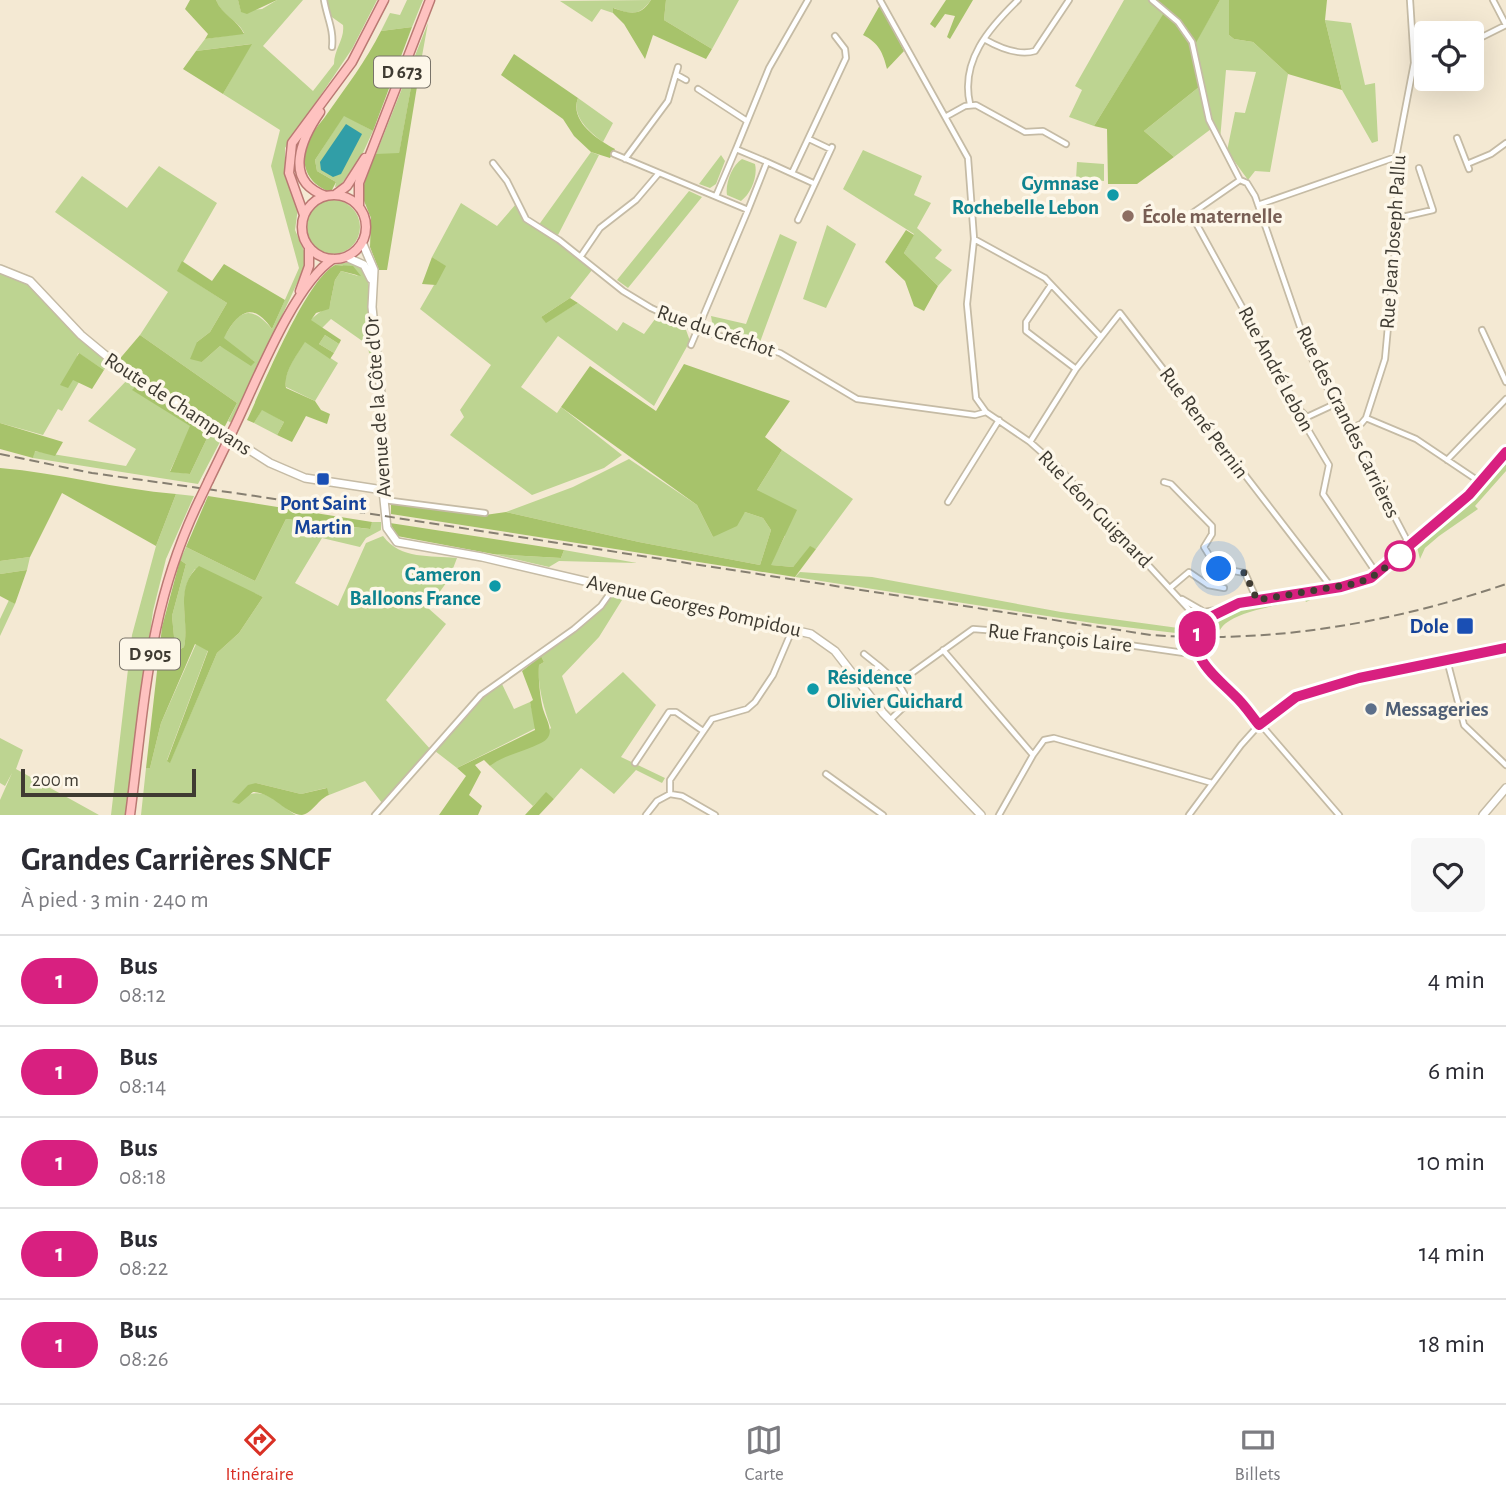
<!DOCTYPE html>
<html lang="fr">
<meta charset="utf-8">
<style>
:root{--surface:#fff;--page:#f7f7f7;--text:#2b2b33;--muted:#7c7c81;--line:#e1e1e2;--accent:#d93025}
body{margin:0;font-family:"Alegreya Sans",sans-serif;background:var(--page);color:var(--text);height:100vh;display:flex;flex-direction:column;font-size:26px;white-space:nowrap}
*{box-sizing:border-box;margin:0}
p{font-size:23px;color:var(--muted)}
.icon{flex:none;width:38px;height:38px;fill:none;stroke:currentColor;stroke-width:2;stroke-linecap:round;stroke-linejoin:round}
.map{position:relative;height:815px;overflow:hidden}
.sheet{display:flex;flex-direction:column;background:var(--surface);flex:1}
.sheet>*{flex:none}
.badge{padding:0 14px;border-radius:23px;font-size:24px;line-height:46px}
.buttons{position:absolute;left:1414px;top:21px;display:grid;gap:14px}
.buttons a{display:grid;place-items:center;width:70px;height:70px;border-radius:7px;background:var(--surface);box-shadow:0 7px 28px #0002;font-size:35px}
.scale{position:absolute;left:21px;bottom:18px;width:175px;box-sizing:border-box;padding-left:7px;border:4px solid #3f3b32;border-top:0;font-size:19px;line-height:24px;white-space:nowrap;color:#3f3b32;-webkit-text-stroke:5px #fdf7e9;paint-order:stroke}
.you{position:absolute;width:35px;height:35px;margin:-18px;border:5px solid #fff;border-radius:50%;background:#1a73e8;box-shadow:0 0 0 10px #1a73e833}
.map>.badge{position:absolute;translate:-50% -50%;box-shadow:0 0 0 4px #fff}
.round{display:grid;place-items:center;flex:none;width:74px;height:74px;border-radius:7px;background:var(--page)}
.headline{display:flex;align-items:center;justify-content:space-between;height:119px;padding:0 21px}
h1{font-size:33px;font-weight:600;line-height:52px}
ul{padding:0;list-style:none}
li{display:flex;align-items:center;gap:21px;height:91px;padding:0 21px;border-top:2px solid var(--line)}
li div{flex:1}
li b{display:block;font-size:26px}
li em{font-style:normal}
li .badge{min-width:77px;font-weight:700;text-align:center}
.dock{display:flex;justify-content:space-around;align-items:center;height:98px;border-top:2px solid var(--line);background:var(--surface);font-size:19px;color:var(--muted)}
.dock a{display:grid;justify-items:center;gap:4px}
.dock .active{color:var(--accent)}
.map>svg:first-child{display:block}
.green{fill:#bdd491}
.forest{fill:#a7c36b}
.water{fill:#319ea7}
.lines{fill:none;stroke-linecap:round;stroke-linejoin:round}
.street-casing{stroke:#c5bba5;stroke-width:8}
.secondary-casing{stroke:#c5bba5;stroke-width:10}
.primary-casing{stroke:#ba7973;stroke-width:11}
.street{stroke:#fff;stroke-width:4.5}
.secondary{stroke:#fff;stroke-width:7}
.primary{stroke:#fec2c0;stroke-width:8}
.rail{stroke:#867f71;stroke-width:2;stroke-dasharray:10 5;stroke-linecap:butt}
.street-bridge-casing{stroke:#c5bba5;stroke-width:8;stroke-linecap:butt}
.primary-bridge-casing{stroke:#ba7973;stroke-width:11;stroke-linecap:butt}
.street-bridge{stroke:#fff;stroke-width:4.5}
.primary-bridge{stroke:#fec2c0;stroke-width:8}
.line-casing{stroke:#fff;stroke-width:16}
.line{stroke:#d82080;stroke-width:10}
.walk{stroke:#3f3b32;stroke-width:7;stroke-dasharray:0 12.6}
.culture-dot{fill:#0f9aa8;stroke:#fdf7e9;stroke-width:2.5}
.education-dot{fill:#8d6e63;stroke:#fdf7e9;stroke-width:2.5}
.transit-dot{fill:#1a4fb4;stroke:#fdf7e9;stroke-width:2.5}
.stop-dot{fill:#fff;stroke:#d82080;stroke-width:3.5}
.service-dot{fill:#5c6f8a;stroke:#fdf7e9;stroke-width:2.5}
.labels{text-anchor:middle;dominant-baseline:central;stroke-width:7;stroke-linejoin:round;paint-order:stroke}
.shield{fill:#fdf7e9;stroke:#787369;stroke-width:2}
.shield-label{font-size:19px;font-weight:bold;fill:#3f3b32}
.culture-label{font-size:21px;font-weight:bold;fill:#0d838f;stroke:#fdf7e9;text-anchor:end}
.education-label{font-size:21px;font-weight:bold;fill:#785e54;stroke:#fdf7e9;text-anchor:start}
.street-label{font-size:21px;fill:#3f3b32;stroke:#fdf7e9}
.transit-label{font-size:21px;font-weight:bold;fill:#164399;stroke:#fdf7e9}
.service-label{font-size:21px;font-weight:bold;fill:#4e5e75;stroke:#fdf7e9;text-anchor:start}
</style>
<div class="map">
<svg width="1506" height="815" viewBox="0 0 1506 815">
<rect width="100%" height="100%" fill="#f4e9d3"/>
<path class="green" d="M216,0H238L241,11L262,9L277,0H303L263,46L313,91L334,64C334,49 345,39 343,25L329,15L327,0H377L352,49L285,148V177L298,208L295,230L305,253L306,264L232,423L228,421L237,403L140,335L168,292L55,212L82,176L127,208L159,166L217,203L178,271L227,303L210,332L197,342L202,362L220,346L255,362L223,339C239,310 249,303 272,329L299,268L271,166L280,130L223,94L251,44L196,51L205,39L244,33C238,20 223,17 216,0Z
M407,0H423L412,27L381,31L390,13L400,15Z
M651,0C639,16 631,15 614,8L613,13L601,9L592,22L560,1Z
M666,0H739L712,49L664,20Z
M1124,0H1153L1166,10L1094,126L1069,117L1082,90L1075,86Z
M1220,0H1229V35L1234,39L1253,42L1288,74L1270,172L1255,171L1248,180L1227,151L1235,112L1245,113L1256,72L1226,70L1220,140L1209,115L1195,43Z
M1325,20L1351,23L1365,85L1375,83L1378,141L1372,143L1342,90Z
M428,23L422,56L416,60L399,154H376Z
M1199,87L1211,129L1174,157L1144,131Z
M578,98L613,123L603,142C590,132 571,117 578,98Z
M344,115L373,131L361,157L340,186L335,187L336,182L317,171L315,160Z
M863,150L922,176L914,195L931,203L917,228L942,250L935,258L952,270L938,286L904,253L914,234L843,189Z
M591,152L599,155L558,235L538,226Z
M721,155L725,161L716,184L710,188L699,184Z
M742,159L755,164C758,176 751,194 741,201L727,195C725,184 732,165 742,159Z
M1077,162L1104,164V181L1076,179Z
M689,191L702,197L628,288L617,280Z
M306 227a27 27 0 1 1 54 0a27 27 0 1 1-54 0Z
M461,203L497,226L516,204L524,220L555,239L592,270L570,298L541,317L546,322L578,303L617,331L623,322L644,334L658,315L685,327L690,341L654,406L558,336L521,387L557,413L561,407L622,455L604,468L532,495L450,435L464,417L460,410L491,365L420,309L445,266L432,257Z
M827,225L856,244L826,308L803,299Z
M780,234L797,242L760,342L713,328L711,316L746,324Z
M342,263C350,263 358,263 363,270C374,285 372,335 373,355L369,353L368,345L331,319L321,329L310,320L330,304L335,280L341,271L358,276L342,265H335Z
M0,272L28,285L108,364L104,370L78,353L73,379L79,382L62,411L58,409L43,435L0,423Z
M325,335L339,344L334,353L319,344Z
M305,341L338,363L315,401L286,387C283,371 297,355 305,341Z
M128,379L137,385L133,390L191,426L170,471L190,474L210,432L222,438L198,484L33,458L34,451L126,466L136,449L88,421Z
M262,409L284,422L277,435L254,423Z
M782,450L853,499L816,549L810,547L793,567L770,565L785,536L757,490Z
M629,459L697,505L713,537L745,512L763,518L771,530L760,565L639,542L506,512L573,487Z
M1506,459V471L1475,506L1478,509L1439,536L1425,548L1420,559L1417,547Z
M176,494L194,496L166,559L153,611L126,815H111L132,635L156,546Z
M286,519L369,529L372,522H381V530L366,538L360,547L322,538L295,583L338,606L366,543L383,536C401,560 430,555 457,558L449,579L428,608L446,624L386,700L432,751L382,803L365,781L329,795L326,788L301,794L256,783L244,797C265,785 278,804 296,815H141L146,768H150L161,723L196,644L208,650L167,760L170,762L217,653L239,633L263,597L195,569C175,595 190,620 184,647L179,650L175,648L172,616L186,564L180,560L186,547L255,581Z
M564,550L637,563L559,561L549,567L493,554L561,558Z
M30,557L27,570L0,574V561Z
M800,572L872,577L1061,612L1193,630V635L1099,624L795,577Z
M1326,592L1306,602L1305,600C1284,604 1230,611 1220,630L1201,632C1220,600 1292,597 1326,592Z
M614,593L621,595L622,600L599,637L562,676L576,714L623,672L656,705L621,757L665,778L662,783L636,770L614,794L581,768L554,799L546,793L533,806L490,766L502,757L532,746L551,728C544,709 537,685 539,665L544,662L541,656Z
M9,600L15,604L0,636V619Z
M502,684L514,709L530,702L536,728L457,768L435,751L481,698Z
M0,738L23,750L16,769L99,815H0V800L12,773L5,786L0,783Z"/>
<path class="forest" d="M190,0H216C222,15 238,20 244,34L205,39L208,34L185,9Z
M238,0H277L247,14L241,12Z
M651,0H666L664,20L712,49L706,59L653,35L645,59L624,24L613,13V8C630,14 640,17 651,0Z
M946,0H973L950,39L947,37L955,16L945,14L935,28L930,24Z
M1153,0H1220L1193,48L1199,87L1144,131L1174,157L1137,184H1108L1107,129L1094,126L1165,11Z
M1229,0H1327L1325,20L1342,90L1288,74L1253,42L1234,39L1229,35Z
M880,5L904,51L887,69C883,53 879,43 863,35Z
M412,27L373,131L344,116L315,160L317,171L336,182L331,192C310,185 300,168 306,145C310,134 321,123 327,114C346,87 366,61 381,31Z
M252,44L223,94L183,69L196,51Z
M514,54L578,98C569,121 598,140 615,149L610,158L591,152L574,136L563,119L501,75Z
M422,56L387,270H379L370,247L371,218L362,196L366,174L376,154L399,153L416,60Z
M906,230L914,235L904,253L938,286L924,311L914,306L905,281L885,262Z
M432,257L446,266L436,285L422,284Z
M182,261L212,281L224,264L285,300L272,329C252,300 237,312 224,338L255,362L251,366L220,346L202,362L190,359L197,342L210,332L227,303L177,271Z
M335,265L353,266L361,276L341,271L335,280L329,309L316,313L311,320L341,340L339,344L325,335L319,344L334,353L330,359L305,342C297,355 283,372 286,388L315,401L321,410L330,414L327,424L306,416L292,442L277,435L284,422L262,410L254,423L247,420C263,386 306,280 335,265Z
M570,298L578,303L546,323L541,317Z
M140,335L237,403L224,428L117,362Z
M79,353L104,370L92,389L73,380L68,388L60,385Z
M684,364L790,401L765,437L782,450L757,490L797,510L771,565L793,567L810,546L816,549L795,577L391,514V503L485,515L506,512L639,542L760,565L771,530L763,518L745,512L737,526L713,537L697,505L561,407L590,366L656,411Z
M137,385L210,432L190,474L170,472L190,426L132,390Z
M0,423L63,442L55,456L35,451L33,458L0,449Z
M0,468C59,473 116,489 176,494L156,546L62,493L30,557L0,561Z
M208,496L372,522L370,529L286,519L255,581L186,547Z
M390,523L564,550L561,558L493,554L397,536Z
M180,560L186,564L172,616L175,647L179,650L184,647C190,619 173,588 199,566L263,597L239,633L217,653L170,763L167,761L208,651L195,644L161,723L150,768H146L162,627Z
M27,570L15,604L0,596V574Z
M541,656L544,662L539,665C538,678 540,697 543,709C547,722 557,735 541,743C524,752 506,754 490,766L484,760L475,765L481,772L469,795L482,806L478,815H439L466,776L457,768L535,730L530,702L533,700L522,671Z
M256,783L301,794L327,788L329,795C318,799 313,813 302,815C287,815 272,792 253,792L239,804L232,802L248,785Z
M546,792L554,799L539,815H525Z"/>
<path class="water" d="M346,124L362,134L341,174L333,177L321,170L320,162Z"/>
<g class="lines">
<g class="street-casing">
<path id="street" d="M324,0C327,18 334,29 332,47
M880,0L968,158L974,239L967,304L976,398L986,412L1030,442L1057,466L1196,617
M1152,0L1178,22L1192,42L1209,120L1240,180L1247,183L1255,196L1309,353L1410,546
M984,39C998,47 1019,56 1035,51L1069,0
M1472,42L1506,25L1493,0
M677,75L686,80
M698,89L747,121
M970,104C960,61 989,28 1018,0
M947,116L965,106L976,105L1025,132L1043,131L1066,144
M1457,138L1469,169
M809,139L830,149
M736,149L769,68L808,0
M614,154L748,210L767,162L736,149L716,196
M625,159L668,101L678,67
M767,162L813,183
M493,163L507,181L526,219L559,240L623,291L651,308L699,330L780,353L857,399L975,415L986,412
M1467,164L1491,154L1506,143
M792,173L846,58L845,49L835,36
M1240,180L1191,214L1297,407L1307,417V428L1329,465L1323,494L1377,574
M1258,205L1396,157
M1398,218L1433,210L1419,168
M798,220L832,147
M974,239L1045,278L1101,337
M581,256L600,228L636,200L659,173
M1482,330L1506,382
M691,345L748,210
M1076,369L1120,313L1332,588
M1307,417L1335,404
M1366,418L1416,439L1480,482
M1348,430L1361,424L1366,418L1385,359L1398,218L1396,157L1414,63L1410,0
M1030,442L1076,369L1026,331V322L1051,285
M1447,460L1506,399
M1164,482L1171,484L1212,526V534L1204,547L1217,568L1245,573L1257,600
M384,500L485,513
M948,502L999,420
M1170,588L1189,572L1208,585L1224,588
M1182,599L1201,610
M1200,622L1239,603L1347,586L1371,578L1469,495L1506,452
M1197,633V613L1223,609
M943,650L1033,755L999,815
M1198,653L1204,668L1237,697L1339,815
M864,654L879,666
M1447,660L1464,725L1506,765
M859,682L879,666L898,683L909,702L890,720
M898,683L973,629L1073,637L1198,655
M1033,755L1044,740L1054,738L1212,783
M635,763L669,712H676L703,731
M826,774L883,815
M670,794V780L712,719L747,709L755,702L773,675L793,628
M670,794L682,796L715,815
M375,815L481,695L574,629L601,606L613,589
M646,815L657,801L670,794
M1189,815L1241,745L1259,725L1296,697L1359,678L1506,648"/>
</g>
<g class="secondary-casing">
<path id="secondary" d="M362,242L374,270L372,307L381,394L383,490L387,528L397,542L482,557L811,634L835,651L883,713L981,815
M346,257L364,265L371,279
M0,269L30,281L81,335L127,373L270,463L305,478L383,490
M1483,815L1506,788"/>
</g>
<g class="primary-casing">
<path id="primary" d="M320,112C302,138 282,181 326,196
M302 227a32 32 0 1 1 64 0a32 32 0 1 1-64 0Z
M335,195L347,186L365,158
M359,207V183L430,0
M304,215L289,173L292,143L352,62L384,0
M300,291L309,266V247
M233,430C255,385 293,285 333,259
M209,480L225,447
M130,815C145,701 148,607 199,501"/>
</g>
<use href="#street" class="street"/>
<use href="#secondary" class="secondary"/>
<use href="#primary" class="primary"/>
<path class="rail" d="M0,454L92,473L249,495L1151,635C1271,644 1392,623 1506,584"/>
<g class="street-bridge-casing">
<path id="street-bridge" d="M1197,649V633"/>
</g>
<g class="primary-bridge-casing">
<path id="primary-bridge" d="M225,447L233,430
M199,501L209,480"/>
</g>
<use href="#street-bridge" class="street-bridge"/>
<use href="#primary-bridge" class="primary-bridge"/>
</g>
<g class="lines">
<g class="line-casing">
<path id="line" d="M1506,452L1469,495L1371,578L1341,587L1239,603L1200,622C1187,657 1212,673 1234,695C1244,704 1251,715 1259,725L1296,697L1359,678L1506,648"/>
</g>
<use href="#line" class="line"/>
<path class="walk" d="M1219,569L1245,573L1257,600L1358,583L1377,574L1400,556"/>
</g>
<g class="culture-dot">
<circle cx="1113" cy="195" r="7"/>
<circle cx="495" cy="586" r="7"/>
<circle cx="813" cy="689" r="7"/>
</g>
<circle class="education-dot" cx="1128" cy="216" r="7"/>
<g class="transit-dot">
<rect x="316" y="472" width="14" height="14" rx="3.5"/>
<rect x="1456" y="617" width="18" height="18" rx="3.5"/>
</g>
<circle class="stop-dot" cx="1400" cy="556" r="14"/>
<circle class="service-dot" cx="1371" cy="709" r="7"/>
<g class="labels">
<g class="shield">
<rect x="374" y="56.5" width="56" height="31" rx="5"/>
<rect x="120" y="638.5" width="60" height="31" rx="5"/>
</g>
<g class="shield-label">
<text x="402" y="72">D 673</text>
<text x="150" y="654">D 905</text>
</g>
<g class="culture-label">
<text x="1099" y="183">Gymnase<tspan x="1099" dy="24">Rochebelle Lebon</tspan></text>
<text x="481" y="574">Cameron<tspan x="481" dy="24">Balloons France</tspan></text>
<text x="827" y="677" text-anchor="start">Résidence<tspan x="827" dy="24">Olivier Guichard</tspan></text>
</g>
<g class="education-label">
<text x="1142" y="216">École maternelle</text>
</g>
<g class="street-label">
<text transform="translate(1393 242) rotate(-86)">Rue Jean Joseph Pallu</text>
<text transform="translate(716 331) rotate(19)">Rue du Créchot</text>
<text transform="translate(1276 369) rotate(62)">Rue André Lebon</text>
<text transform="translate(178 404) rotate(33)">Route de Champvans</text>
<text transform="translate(378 407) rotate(-94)">Avenue de la Côte d'Or</text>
<text transform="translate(1348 422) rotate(64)">Rue des Grandes Carrières</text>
<text transform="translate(1204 423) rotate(53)">Rue René Pernin</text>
<text transform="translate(1095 509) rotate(46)">Rue Léon Guignard</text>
<text transform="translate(694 606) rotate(13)">Avenue Georges Pompidou</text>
<text transform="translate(1060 638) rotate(6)">Rue François Laire</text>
</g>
<g class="transit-label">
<text x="323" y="503">Pont Saint<tspan x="323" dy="24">Martin</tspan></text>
<text x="1449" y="626" text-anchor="end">Dole</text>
</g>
<g class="service-label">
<text x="1385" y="709">Messageries</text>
</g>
</g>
</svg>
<div class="buttons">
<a><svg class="icon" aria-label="locate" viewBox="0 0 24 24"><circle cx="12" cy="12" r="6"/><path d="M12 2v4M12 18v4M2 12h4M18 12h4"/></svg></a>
</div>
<div class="scale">200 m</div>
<div class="you" style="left:1219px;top:569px"></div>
<b class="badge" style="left:1197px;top:634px;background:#d82080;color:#fff">1</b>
</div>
<section class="sheet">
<div class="headline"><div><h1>Grandes Carrières SNCF</h1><p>À pied · 3 min · 240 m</p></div><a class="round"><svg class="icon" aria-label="heart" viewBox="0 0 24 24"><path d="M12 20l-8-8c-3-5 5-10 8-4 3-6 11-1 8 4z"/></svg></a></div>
<ul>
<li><span class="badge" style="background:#d82080;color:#fff">1</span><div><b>Bus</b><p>08:12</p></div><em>4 min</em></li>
<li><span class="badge" style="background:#d82080;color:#fff">1</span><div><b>Bus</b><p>08:14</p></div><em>6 min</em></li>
<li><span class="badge" style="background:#d82080;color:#fff">1</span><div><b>Bus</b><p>08:18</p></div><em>10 min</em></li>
<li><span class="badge" style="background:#d82080;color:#fff">1</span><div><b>Bus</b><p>08:22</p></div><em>14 min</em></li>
<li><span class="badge" style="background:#d82080;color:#fff">1</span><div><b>Bus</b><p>08:26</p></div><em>18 min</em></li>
</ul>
</section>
<nav class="dock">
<a class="active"><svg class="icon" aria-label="directions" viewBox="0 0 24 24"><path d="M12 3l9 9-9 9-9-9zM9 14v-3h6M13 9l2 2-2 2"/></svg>Itinéraire</a>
<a><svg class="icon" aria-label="map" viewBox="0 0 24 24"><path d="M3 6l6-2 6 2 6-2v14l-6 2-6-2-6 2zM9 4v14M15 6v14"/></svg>Carte</a>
<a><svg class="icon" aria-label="tickets" viewBox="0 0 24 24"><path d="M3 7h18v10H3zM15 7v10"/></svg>Billets</a>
</nav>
